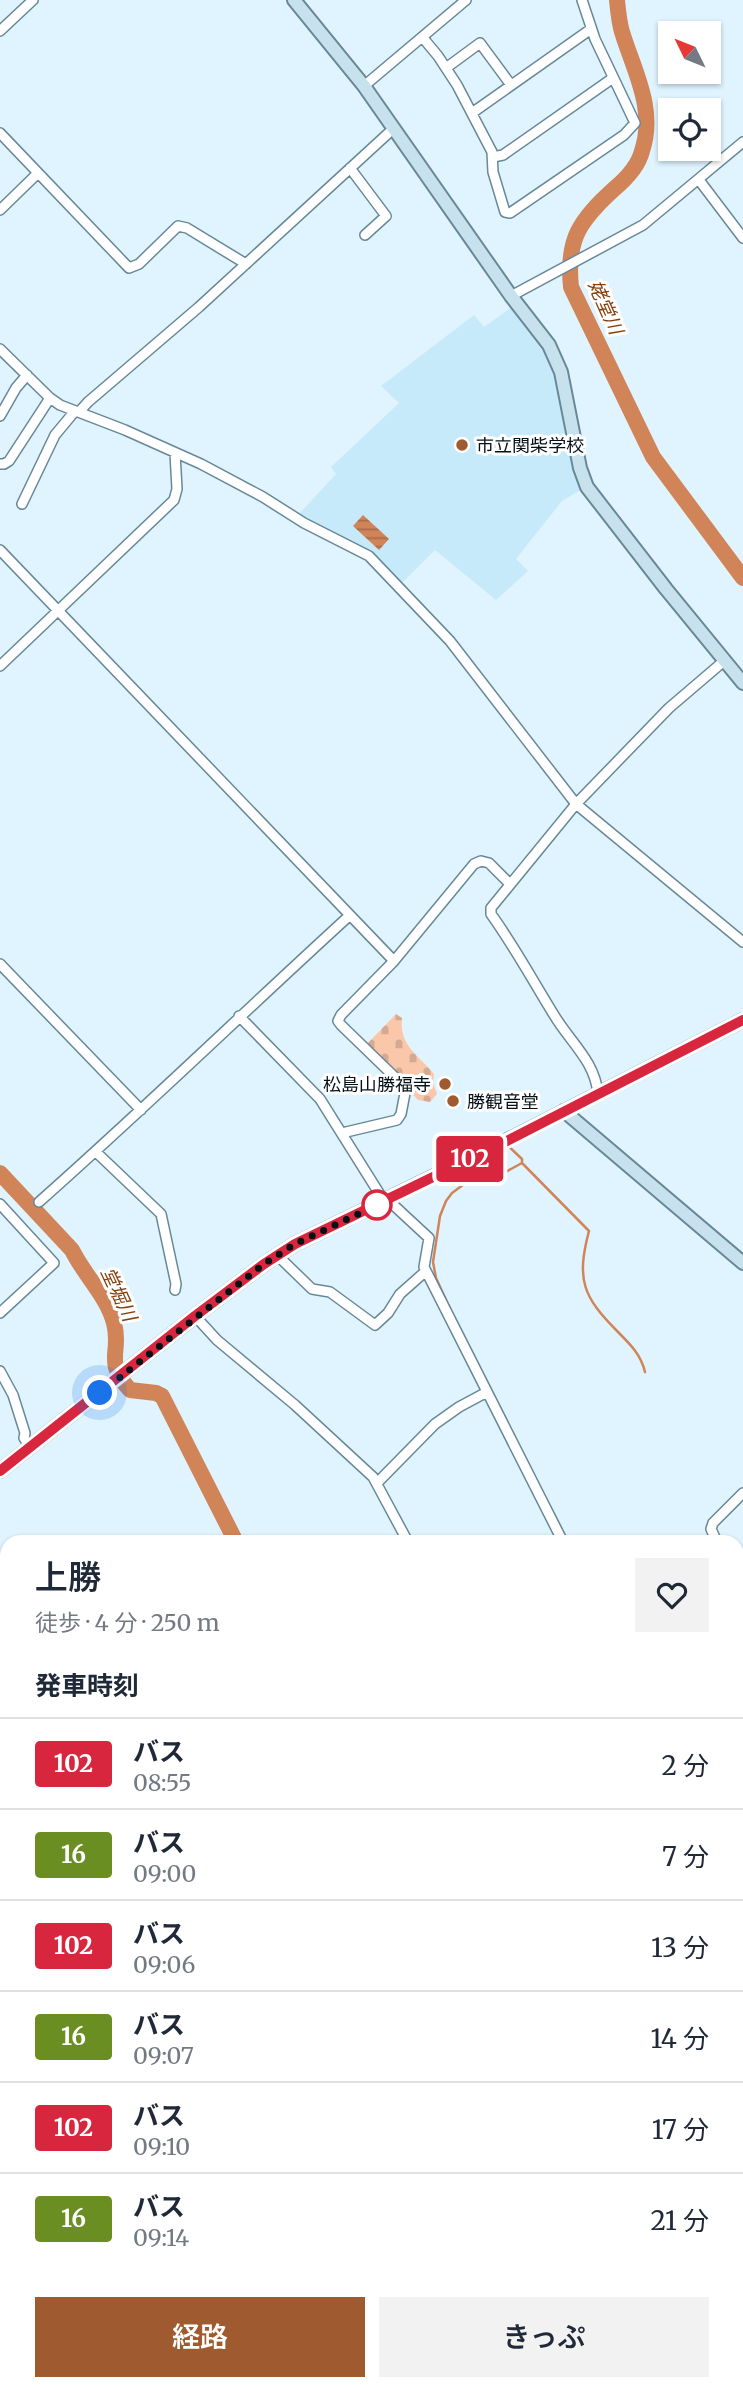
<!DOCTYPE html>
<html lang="ja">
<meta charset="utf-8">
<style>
:root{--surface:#fff;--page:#f2f2f3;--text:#1f2937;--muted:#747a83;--line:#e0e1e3;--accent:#a05a2f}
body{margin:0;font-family:Merriweather,"Noto Sans JP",serif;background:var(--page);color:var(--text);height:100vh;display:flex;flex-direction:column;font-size:26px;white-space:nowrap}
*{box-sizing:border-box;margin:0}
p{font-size:23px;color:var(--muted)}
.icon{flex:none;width:38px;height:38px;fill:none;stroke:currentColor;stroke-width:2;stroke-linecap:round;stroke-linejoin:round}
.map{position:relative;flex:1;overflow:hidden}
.details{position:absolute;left:0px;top:1535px;width:744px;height:856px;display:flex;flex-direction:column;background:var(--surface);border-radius:21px 21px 0 0;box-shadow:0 2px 5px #0004}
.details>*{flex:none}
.badge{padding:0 14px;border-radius:5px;font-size:24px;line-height:46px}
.needle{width:46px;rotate:313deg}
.tools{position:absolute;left:658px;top:21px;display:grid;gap:14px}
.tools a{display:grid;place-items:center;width:63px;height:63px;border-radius:0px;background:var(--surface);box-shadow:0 2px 5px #0004;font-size:35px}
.you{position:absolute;width:35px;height:35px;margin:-18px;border:5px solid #fff;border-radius:50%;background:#1a73e8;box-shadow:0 0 0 10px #1a73e833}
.map>.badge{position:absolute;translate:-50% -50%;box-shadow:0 0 0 4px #fff}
h2{padding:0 35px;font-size:26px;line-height:63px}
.round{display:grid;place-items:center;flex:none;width:74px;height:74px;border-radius:0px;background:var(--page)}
.summary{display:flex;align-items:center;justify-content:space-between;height:119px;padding:0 35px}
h1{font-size:33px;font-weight:600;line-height:52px}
.button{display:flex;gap:14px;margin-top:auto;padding:14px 35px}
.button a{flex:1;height:80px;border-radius:0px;background:var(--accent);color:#fff;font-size:28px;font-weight:600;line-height:80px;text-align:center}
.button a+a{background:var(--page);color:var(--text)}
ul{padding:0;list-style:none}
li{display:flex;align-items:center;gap:21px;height:91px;padding:0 35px;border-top:2px solid var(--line)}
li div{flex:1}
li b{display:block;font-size:26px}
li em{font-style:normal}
li .badge{min-width:77px;font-weight:700;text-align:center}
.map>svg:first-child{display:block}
.built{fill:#c7eafb}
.cemetery{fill:url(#cemetery-stones)}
.water{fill:url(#water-rules)}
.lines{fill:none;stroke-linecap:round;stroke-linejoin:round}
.stream{stroke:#d18458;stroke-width:2.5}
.river{stroke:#d18458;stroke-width:16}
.street-casing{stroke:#688898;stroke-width:12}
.secondary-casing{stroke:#688898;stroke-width:16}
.highway-casing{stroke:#306d87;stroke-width:19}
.street{stroke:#fff;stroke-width:9}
.secondary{stroke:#c8e2ed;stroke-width:12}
.highway{stroke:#479ec4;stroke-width:16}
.line-casing{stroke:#fff;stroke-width:16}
.line{stroke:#d7263d;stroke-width:10}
.walk{stroke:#051117;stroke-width:7;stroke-dasharray:0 12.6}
.poi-dot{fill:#a05a2f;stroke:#fefefe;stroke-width:2.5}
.stop-dot{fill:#fff;stroke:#d7263d;stroke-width:3.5}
.labels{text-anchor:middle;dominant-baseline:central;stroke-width:6;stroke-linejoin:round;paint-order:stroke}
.poi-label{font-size:18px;fill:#051117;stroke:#fefefe;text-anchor:start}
.water-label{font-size:19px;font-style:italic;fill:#863f0a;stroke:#fefefe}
</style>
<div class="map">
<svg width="743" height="2390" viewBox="0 0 743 2390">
<defs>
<pattern id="cemetery-stones" width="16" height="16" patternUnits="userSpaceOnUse" patternTransform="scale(1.75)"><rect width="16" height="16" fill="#fac7aa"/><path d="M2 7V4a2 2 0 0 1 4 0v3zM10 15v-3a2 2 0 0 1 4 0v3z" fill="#d5aa92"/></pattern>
<pattern id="water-rules" width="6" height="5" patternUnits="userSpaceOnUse" patternTransform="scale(1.75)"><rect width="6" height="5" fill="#d18458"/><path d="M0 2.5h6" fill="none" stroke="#a86b48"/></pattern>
</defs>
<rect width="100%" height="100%" fill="#dff4ff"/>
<path class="built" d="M512,307L548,355L557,381L582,489L562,501L516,559L528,571L496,600L435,550L400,585L369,552L298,515L336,474L331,467L399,403L381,386L474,315L484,327Z"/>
<path class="cemetery" d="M396,1014L402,1018C399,1046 418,1054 434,1074L433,1083L437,1094L430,1102L418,1100L367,1044Z"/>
<path class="water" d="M363,515L389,539L379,550L353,526Z"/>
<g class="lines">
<path class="stream" d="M505,1143L522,1159V1163L498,1176L482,1167L481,1159Z
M522,1163L589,1231C576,1280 583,1297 618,1332C631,1345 641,1355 645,1372
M451,1311L436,1278L433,1262L440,1216L446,1201L452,1193L467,1182L475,1168L482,1167
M463,1336L472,1352
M554,1514L568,1542"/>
<path class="river" d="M617,0C618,10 619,22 622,32C634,71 656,109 642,151C638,167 626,179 614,189C580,220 566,239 571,287L653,457L743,578
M0,1173L72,1250C84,1275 107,1296 114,1323C122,1353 103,1360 130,1390L156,1393L162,1396L236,1542
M656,2384L660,2390"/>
<g class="street-casing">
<path id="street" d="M0,31L33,0
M423,38L438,56L457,85L492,152L493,172L505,212L510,213L624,135L635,123L595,39L582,0
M446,68L480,43L511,85
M364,86L466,0
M472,113L591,29
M0,133L129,268L139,264L178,226L187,228L246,264
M493,157L503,155L613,78
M350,168L386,216L365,235
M699,180L743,238
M0,210L37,174
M511,296L643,225L743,142
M0,349L50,398L60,405L125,430L201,464L263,497L304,523L369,556L450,641L576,804L743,942
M79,412L88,402L199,307L394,128
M0,416L16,388L27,375
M0,464H4L9,461L50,398
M22,504L55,435L75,411
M0,550L394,961
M0,666L174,500L177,489L175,453
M0,964L141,1110
M239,1016L320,1099L384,1201
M598,1094C595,1061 570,1042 554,1015C533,981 514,946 491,914V908L576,804L669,708L724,661
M342,1133L397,1120L401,1114L406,1088L341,1025L338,1021L341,1015L394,961L474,864L481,861L489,863L509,883
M96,1152L161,1214L176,1284L175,1290
M388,1200L429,1238L424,1267L563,1542
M39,1202C144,1109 245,1011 349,916
M0,1204L54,1263L0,1313
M277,1255L312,1289L330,1292L375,1325L388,1313L400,1294L426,1271
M195,1316L217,1340L295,1405L373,1477L408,1542
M0,1371L13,1395L25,1433L24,1438L30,1447
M377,1483L435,1424L459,1407L487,1392
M717,1542L711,1529L713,1523L743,1493
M737,1581L741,1590L737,1599
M0,1731L7,1745
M737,1886L743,1898
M0,1971L7,1968
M737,2019L743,2016
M0,2143L7,2145
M0,2191L7,2170
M0,2303L1,2302
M0,2343L7,2335
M0,2355L7,2361
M40,2384L51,2390
M194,2384L201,2390
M328,2384L335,2390
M65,2390L69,2384
M174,2390L183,2384
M302,2390L303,2384"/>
</g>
<g class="secondary-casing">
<path id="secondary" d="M294,0L364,86L511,296L549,345L561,372L580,468L587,487L666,589L743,683
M564,1111L743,1263
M0,1471L195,1316L264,1264L295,1244L494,1147L743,1020"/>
</g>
<g class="highway-casing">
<path id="highway" d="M0,2045L7,2051
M361,2384L368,2390"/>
</g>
<use href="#street" class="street"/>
<use href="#secondary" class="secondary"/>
<use href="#highway" class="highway"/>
</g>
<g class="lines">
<g class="line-casing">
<path id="line" d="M0,1471L195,1316L264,1264L295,1244L495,1147L743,1020"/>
</g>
<use href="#line" class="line"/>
<path class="walk" d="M100,1393L264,1264L295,1244L377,1205"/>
</g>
<g class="poi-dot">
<circle cx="462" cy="445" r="7"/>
<circle cx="445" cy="1084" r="7"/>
<circle cx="453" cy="1101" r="7"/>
</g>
<circle class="stop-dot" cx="377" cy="1205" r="14"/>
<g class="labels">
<g class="poi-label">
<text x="476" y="445">市立関柴学校</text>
<text x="431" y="1084" text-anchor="end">松島山勝福寺</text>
<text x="467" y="1101">勝観音堂</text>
</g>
<g class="water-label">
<text transform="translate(606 307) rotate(66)">姥堂川</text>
<text transform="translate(119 1294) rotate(65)">堂堀川</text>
</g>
</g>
</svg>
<div class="tools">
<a><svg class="needle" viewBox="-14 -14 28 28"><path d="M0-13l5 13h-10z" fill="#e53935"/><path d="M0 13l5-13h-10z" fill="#747a83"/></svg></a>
<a><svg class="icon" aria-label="locate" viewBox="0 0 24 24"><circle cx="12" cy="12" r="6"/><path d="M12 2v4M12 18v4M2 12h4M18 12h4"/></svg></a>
</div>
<div class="you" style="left:100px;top:1393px"></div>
<b class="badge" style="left:470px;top:1159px;background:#d7263d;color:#fff">102</b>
<section class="details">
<div class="summary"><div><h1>上勝</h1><p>徒歩 · 4 分 · 250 m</p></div><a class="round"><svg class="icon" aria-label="heart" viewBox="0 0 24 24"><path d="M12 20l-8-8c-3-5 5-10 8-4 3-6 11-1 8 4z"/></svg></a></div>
<h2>発車時刻</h2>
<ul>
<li><span class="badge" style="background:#d7263d;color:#fff">102</span><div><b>バス</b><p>08:55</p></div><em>2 分</em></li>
<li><span class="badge" style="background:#6b8e23;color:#fff">16</span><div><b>バス</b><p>09:00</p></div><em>7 分</em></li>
<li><span class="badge" style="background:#d7263d;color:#fff">102</span><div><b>バス</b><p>09:06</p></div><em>13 分</em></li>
<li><span class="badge" style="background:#6b8e23;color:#fff">16</span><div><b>バス</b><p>09:07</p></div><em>14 分</em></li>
<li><span class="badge" style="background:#d7263d;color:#fff">102</span><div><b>バス</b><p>09:10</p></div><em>17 分</em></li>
<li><span class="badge" style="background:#6b8e23;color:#fff">16</span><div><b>バス</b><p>09:14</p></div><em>21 分</em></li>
</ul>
<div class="button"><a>経路</a><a>きっぷ</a></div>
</section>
</div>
